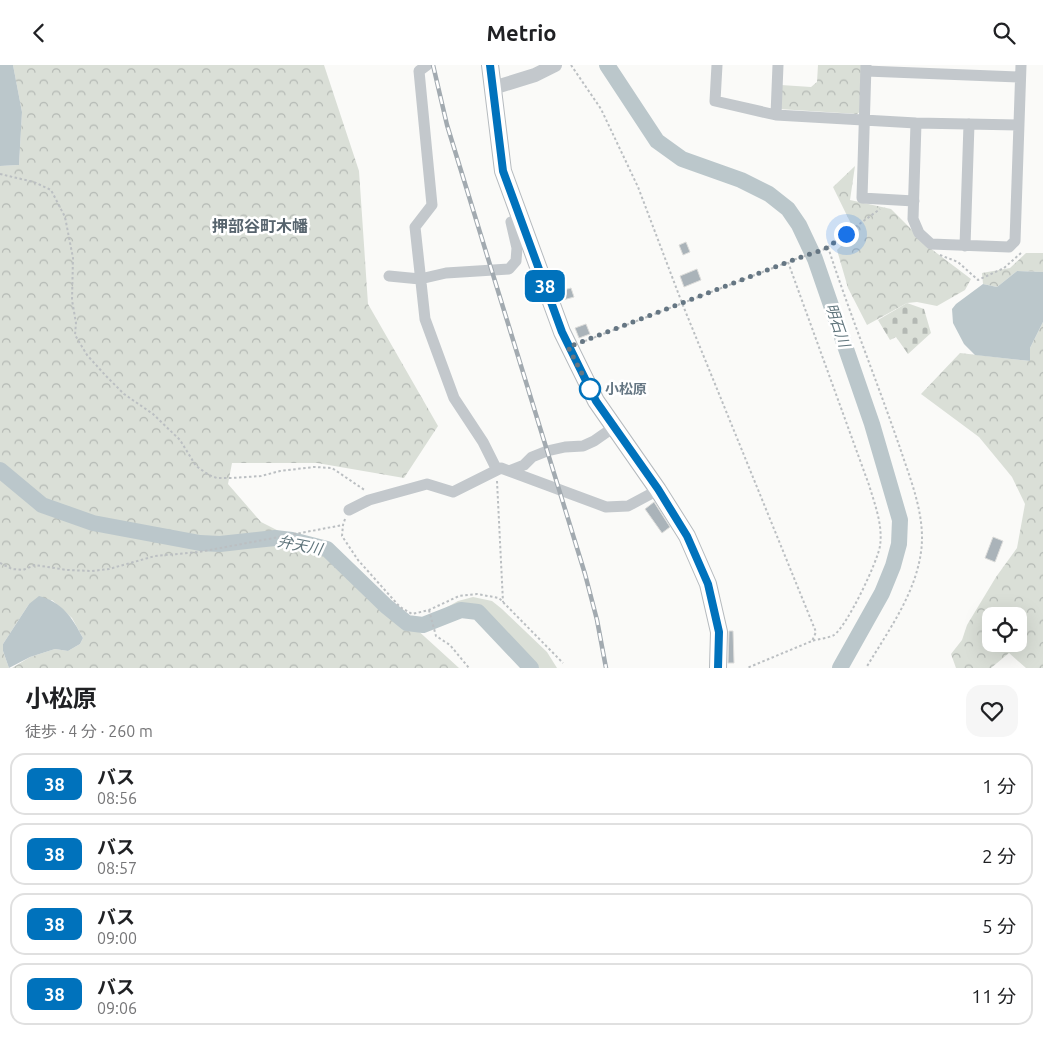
<!DOCTYPE html>
<html lang="ja">
<meta charset="utf-8">
<style>
:root{--surface:#fff;--page:#f6f6f6;--text:#202124;--muted:#757577;--line:#e0e0e0}
body{margin:0;font-family:Ubuntu,"Noto Sans JP",sans-serif;background:var(--page);color:var(--text);height:100vh;display:flex;flex-direction:column;font-size:19px;white-space:nowrap}
*{box-sizing:border-box;margin:0}
p{font-size:16px;color:var(--muted)}
.icon{flex:none;width:28px;height:28px;fill:none;stroke:currentColor;stroke-width:2;stroke-linecap:round;stroke-linejoin:round}
.map{position:relative;height:603px;overflow:hidden}
.drawer{display:flex;flex-direction:column;background:var(--surface);flex:1}
.drawer>*{flex:none}
.badge{padding:0 10px;border-radius:8px;font-size:18px;line-height:32px}
.controls{position:absolute;left:982px;top:542px;display:grid;gap:10px}
.controls a{display:grid;place-items:center;width:45px;height:45px;border-radius:10px;background:var(--surface);box-shadow:0 5px 20px #0002;font-size:25px}
.you{position:absolute;width:25px;height:25px;margin:-12px;border:4px solid #fff;border-radius:50%;background:#1a73e8;box-shadow:0 0 0 8px #1a73e833}
.map>.badge{position:absolute;translate:-50% -50%;box-shadow:0 0 0 2px #fff}
.round{display:grid;place-items:center;flex:none;width:52px;height:52px;border-radius:15px;background:var(--page)}
.summary{display:flex;align-items:center;justify-content:space-between;height:85px;padding:0 25px}
h1{font-size:24px;font-weight:700;line-height:38px}
ul{padding:0;list-style:none}
li{display:flex;align-items:center;gap:15px;height:62px;margin:0 10px 8px;padding:0 15px;border:2px solid var(--line);border-radius:15px}
li div{flex:1}
li b{display:block;font-size:19px}
li em{font-style:normal}
li .badge{min-width:55px;font-weight:700;text-align:center}
header{display:flex;justify-content:space-between;align-items:center;height:65px;padding:0 25px;background:var(--surface);font-size:22px;font-weight:700}
.map>svg:first-child{display:block}
.grass{fill:#dadfd7}
.forest{fill:url(#forest-crowns);fill-rule:evenodd}
.cemetery{fill:url(#cemetery-stones)}
.water{fill:#bbc7cb}
.lines{fill:none;stroke-linecap:round;stroke-linejoin:round}
.river{stroke:#bbc7cb;stroke-width:16}
.building{fill:#aab3b9;stroke:#dcdcda}
.primary-casing{stroke:#b5babe;stroke-width:18}
.path{stroke:#bbbfc2;stroke-width:2;stroke-dasharray:2.5 2.5;stroke-linecap:butt}
.minor{stroke:#c3c8cc;stroke-width:11}
.tertiary{stroke:#c3c8cc;stroke-width:14}
.primary{stroke:#fff;stroke-width:16}
.rail-casing{stroke:#a2aab0;stroke-width:4.5}
.rail{stroke:#fff;stroke-width:2.5;stroke-dasharray:8;stroke-linecap:butt}
.line-casing{stroke:#fff;stroke-width:11}
.line{stroke:#0072bc;stroke-width:8}
.walk{stroke:#657683;stroke-width:5;stroke-dasharray:0 9}
.stop-dot{fill:#fff;stroke:#0072bc;stroke-width:2.5}
.labels{text-anchor:middle;dominant-baseline:central;stroke-width:5;stroke-linejoin:round;paint-order:stroke}
.stop-label{font-size:14px;font-weight:bold;fill:#657683;stroke:#fff;text-anchor:start}
.water-label{font-size:15px;font-style:italic;fill:#60757c;stroke:#fff}
.quarter-label{font-size:16px;font-weight:bold;fill:#57646e;stroke:#fff}
</style>
<header><svg class="icon" aria-label="back" viewBox="0 0 24 24"><path d="M15 5l-7 7 7 7"/></svg>Metrio<svg class="icon" aria-label="search" viewBox="0 0 24 24"><circle cx="10" cy="10" r="6"/><path d="M15 15l6 6"/></svg></header>
<div class="map">
<svg width="1043" height="603" viewBox="0 0 1043 603">
<defs>
<pattern id="forest-crowns" width="20" height="18" patternUnits="userSpaceOnUse" patternTransform="scale(1.25)"><rect width="20" height="18" fill="#dadfd7"/><path d="M2 6a3 3 0 1 1 6 0M12 15a3 3 0 1 1 6 0" fill="none" stroke="#b4b9b4"/></pattern>
<pattern id="cemetery-stones" width="16" height="16" patternUnits="userSpaceOnUse" patternTransform="scale(1.25)"><rect width="16" height="16" fill="#dadfd7"/><path d="M2 7V4a2 2 0 0 1 4 0v3zM10 15v-3a2 2 0 0 1 4 0v3z" fill="#b4b9b4"/></pattern>
</defs>
<rect width="100%" height="100%" fill="#fafaf8"/>
<path class="grass" d="M473,532L492,536L502,544L547,587L557,603H538L536,599C520,582 486,537 460,542C452,544 443,550 435,554L433,550L458,536Z"/>
<path class="forest" d="M13,0H324L359,106L368,239L438,361L404,413L317,398H232L228,419L261,457L346,500L459,603H12L30,592L55,584L68,586L80,579L83,573L72,553L52,535L29,539L3,579V586L9,603H0V101L19,100L22,47Z
M818,0H864L861,46L857,49L779,44L781,20L811,22L817,17Z
M855,101L850,135L891,144L930,183L971,214L965,225L937,241L917,237L907,238L867,260L848,223L837,185L855,167L833,122Z
M1026,188H1043V207L1017,206L997,222L983,219L982,208L1010,203Z
M1043,257V603H1026L1009,588L991,603H956L951,589L962,575L967,560L996,512L1017,483L1025,439L1012,412L979,372L921,329L960,288L1030,296V283ZM991,551H1019V579H991Z"/>
<path class="cemetery" d="M907,238L924,244L931,268L908,289L896,272L890,275L878,255Z"/>
<path class="water" d="M0,0H13L22,47L19,100L0,101Z
M1017,206L1043,207V257L1030,283V296L975,290L964,279L953,258L952,244L956,239L983,219L997,222Z
M39,531C62,537 72,552 83,573L80,579L68,586L55,584L30,592L9,603L3,586V579L29,539Z"/>
<g class="lines">
<path class="river" d="M607,0L657,76L682,94L741,115L769,129L788,144L799,160L815,194L872,359L900,455L899,479L893,501L882,528L840,603
M0,405L42,440L93,458L200,478L220,479L275,473L292,475L327,484L386,541L407,558L423,560L461,545L478,547L531,603"/>
</g>
<path class="building" d="M686,177L690,187L683,190L679,180Z
M697,204L701,215L684,222L680,211Z
M571,223L574,232L563,235L560,226Z
M586,259L590,269L579,273L575,263Z
M654,437L670,462L662,468L645,444Z
M993,472L1003,476L995,497L985,493Z
M729,566H733L734,598H728Z"/>
<g class="lines">
<g class="primary-casing">
<path id="primary" d="M490,0L503,106L562,267L596,336L658,425L687,471L708,519L719,567L718,603"/>
</g>
<path class="path" d="M571,0L601,44L638,122L682,238L816,567L812,576L747,603
M0,109L34,117L51,125L65,152L73,193L72,235L76,258L75,270L87,290L106,311L124,329L153,349L180,375L196,401L209,410L217,413H232L261,411L280,406L314,402L332,403L366,426
M828,182C850,250 877,316 900,383C911,416 926,452 921,487C915,530 888,566 866,603
M940,190L958,197L978,215L1004,203L1021,188L1020,186
M788,197L869,420C875,440 883,460 880,481C877,498 847,561 834,570C829,573 818,574 812,576
M580,278L796,194L825,184L880,144
M497,416L503,537
M345,454L343,460L342,471L358,495L400,542L412,549L429,545L459,531L477,529L499,533L563,598
M0,498L12,504L23,505L35,500L67,505L92,506L109,504L155,491L199,487L343,460
M429,545L436,571L450,580L469,603"/>
<path class="minor" d="M427,0L419,6L432,140L415,162L425,254L454,333L483,377L497,405
M717,0L715,36L776,50
M778,0L776,50L916,58L1019,60
M866,0L862,133L914,136
M866,6L1020,12
M916,58L913,154L919,168L931,179L1009,182L1015,176L1021,0
M965,181L969,59
M389,211L420,214L446,208L509,204L516,196L517,183L511,157L520,153
M509,406L524,400L532,392L547,386L565,382L583,381L594,376L614,362
M349,445L369,435L427,419L453,427L501,403L606,442L628,441L658,425"/>
<path class="tertiary" d="M493,23L535,10L555,0"/>
<use href="#primary" class="primary"/>
<g class="rail-casing">
<path id="rail" d="M433,0L447,60L585,509L597,555L606,603"/>
</g>
<use href="#rail" class="rail"/>
</g>
<g class="lines">
<g class="line-casing">
<path id="line" d="M490,0L503,106L562,267L596,336L658,424L687,471L708,519L719,567L718,603"/>
</g>
<use href="#line" class="line"/>
<path class="walk" d="M590,324L568,282L796,194L825,184L846,169"/>
</g>
<circle class="stop-dot" cx="590" cy="324" r="10"/>
<g class="labels">
<g class="stop-label">
<text x="605" y="324">小松原</text>
</g>
<g class="water-label">
<text transform="translate(838 260) rotate(71)">明石川</text>
<text transform="translate(300 480) rotate(11)">弁天川</text>
</g>
<g class="quarter-label">
<text x="260" y="161">押部谷町木幡</text>
</g>
</g>
</svg>
<div class="controls">
<a><svg class="icon" aria-label="locate" viewBox="0 0 24 24"><circle cx="12" cy="12" r="6"/><path d="M12 2v4M12 18v4M2 12h4M18 12h4"/></svg></a>
</div>
<div class="you" style="left:846px;top:169px"></div>
<b class="badge" style="left:545px;top:221px;background:#0072bc;color:#fff">38</b>
</div>
<section class="drawer">
<div class="summary"><div><h1>小松原</h1><p>徒歩 · 4 分 · 260 m</p></div><a class="round"><svg class="icon" aria-label="heart" viewBox="0 0 24 24"><path d="M12 20l-8-8c-3-5 5-10 8-4 3-6 11-1 8 4z"/></svg></a></div>
<ul>
<li><span class="badge" style="background:#0072bc;color:#fff">38</span><div><b>バス</b><p>08:56</p></div><em>1 分</em></li>
<li><span class="badge" style="background:#0072bc;color:#fff">38</span><div><b>バス</b><p>08:57</p></div><em>2 分</em></li>
<li><span class="badge" style="background:#0072bc;color:#fff">38</span><div><b>バス</b><p>09:00</p></div><em>5 分</em></li>
<li><span class="badge" style="background:#0072bc;color:#fff">38</span><div><b>バス</b><p>09:06</p></div><em>11 分</em></li>
</ul>
</section>
